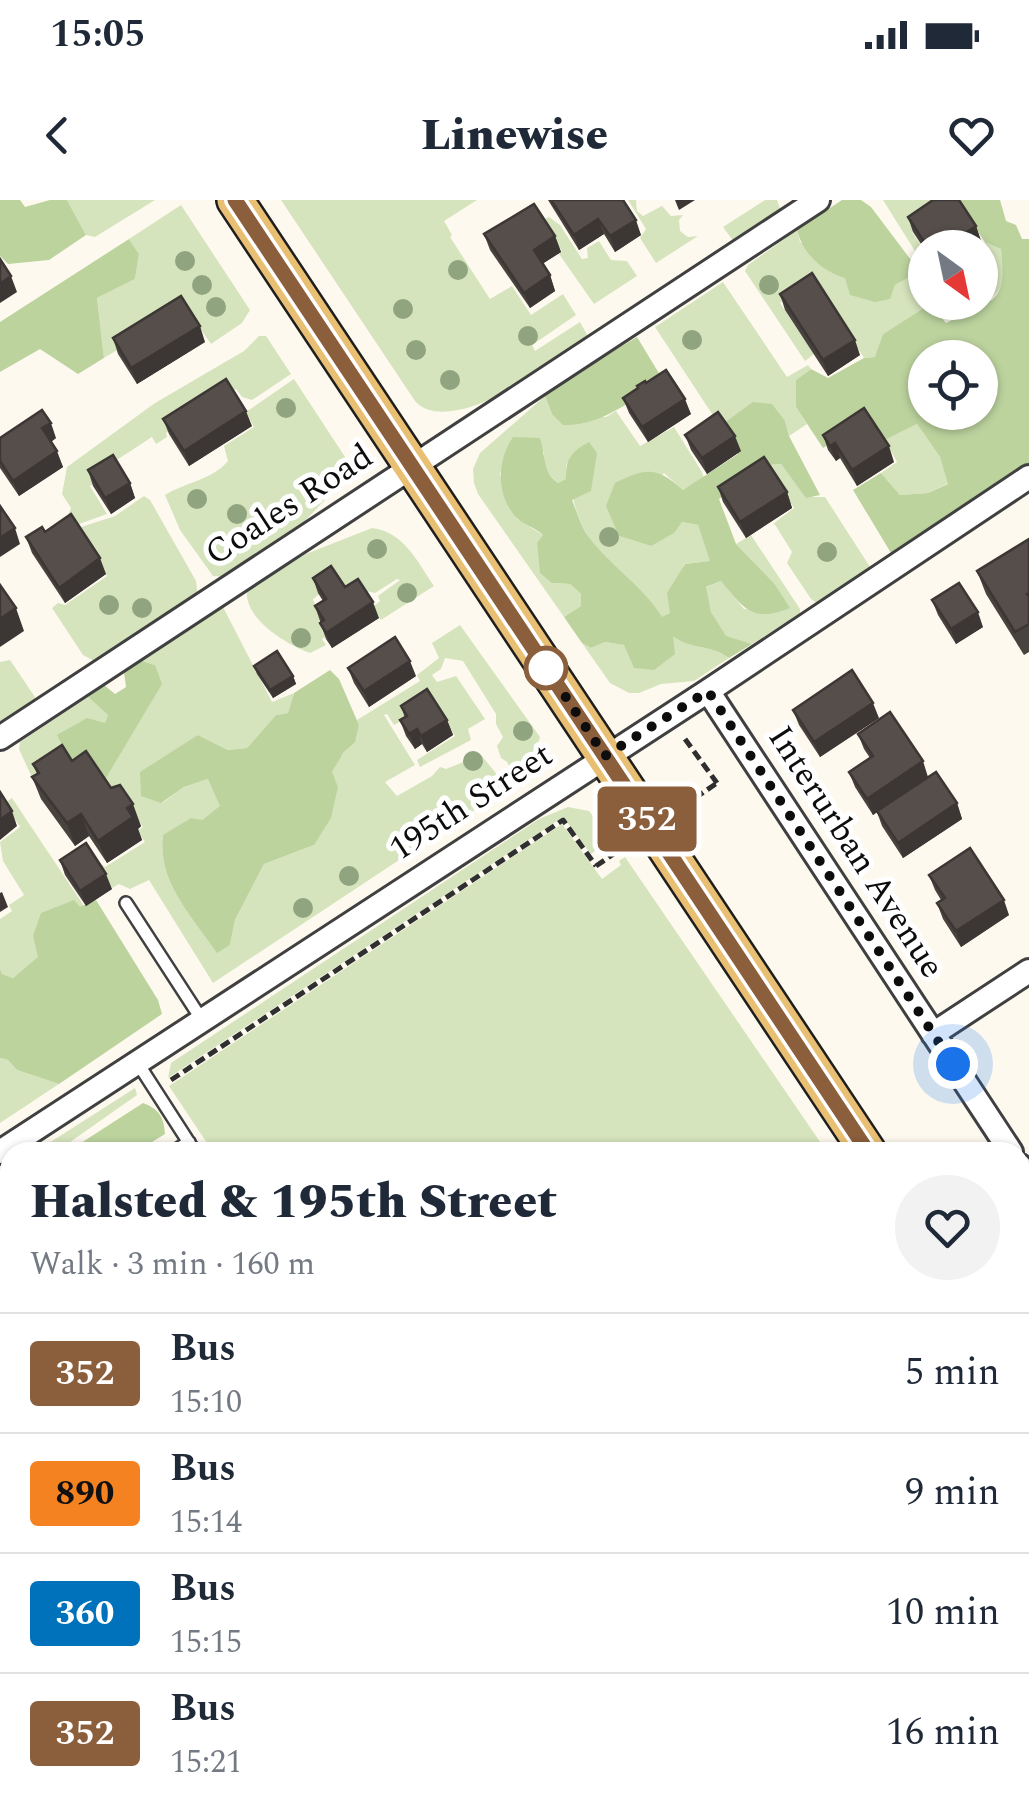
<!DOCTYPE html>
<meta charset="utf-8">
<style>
:root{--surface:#fff;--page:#f2f2f3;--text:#1f2937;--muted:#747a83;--line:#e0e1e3}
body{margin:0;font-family:Spectral,serif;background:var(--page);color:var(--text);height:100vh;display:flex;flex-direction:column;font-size:38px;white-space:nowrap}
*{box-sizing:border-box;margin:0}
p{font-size:32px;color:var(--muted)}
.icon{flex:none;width:55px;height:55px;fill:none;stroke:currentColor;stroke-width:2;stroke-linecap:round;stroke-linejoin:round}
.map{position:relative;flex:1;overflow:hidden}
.panel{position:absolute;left:0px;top:942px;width:1030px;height:672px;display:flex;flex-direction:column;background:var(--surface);border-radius:30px 30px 0 0;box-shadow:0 2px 8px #0004}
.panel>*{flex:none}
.badge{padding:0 20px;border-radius:8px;font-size:35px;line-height:65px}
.needle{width:65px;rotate:147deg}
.tools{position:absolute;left:908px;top:30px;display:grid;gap:20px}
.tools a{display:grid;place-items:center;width:90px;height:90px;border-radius:50%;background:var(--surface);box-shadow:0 2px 8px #0004;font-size:50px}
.you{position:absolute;width:50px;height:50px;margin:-25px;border:8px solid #fff;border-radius:50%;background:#1a73e8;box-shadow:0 0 0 15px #1a73e833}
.map>.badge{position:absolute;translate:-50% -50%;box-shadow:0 0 0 5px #fff}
.round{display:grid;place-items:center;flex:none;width:105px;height:105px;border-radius:52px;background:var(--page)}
.overview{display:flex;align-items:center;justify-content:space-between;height:170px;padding:0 30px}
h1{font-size:48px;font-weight:800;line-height:75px}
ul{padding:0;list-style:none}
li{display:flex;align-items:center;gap:30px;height:120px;padding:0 30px;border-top:2px solid var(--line)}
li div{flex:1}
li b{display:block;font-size:38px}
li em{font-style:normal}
li .badge{min-width:110px;font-weight:700;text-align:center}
.status{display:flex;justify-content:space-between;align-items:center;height:70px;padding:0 50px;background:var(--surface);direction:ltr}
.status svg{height:28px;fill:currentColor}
header{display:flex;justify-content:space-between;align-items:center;height:130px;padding:0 30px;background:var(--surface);font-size:45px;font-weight:800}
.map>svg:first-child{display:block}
.green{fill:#d6e4bd}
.forest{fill:#bcd39e;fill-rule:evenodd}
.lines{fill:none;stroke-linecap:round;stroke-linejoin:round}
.service-casing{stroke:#404040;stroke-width:16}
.minor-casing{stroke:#404040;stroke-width:28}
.primary-casing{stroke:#1e1e1e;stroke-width:40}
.path{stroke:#2f2f2f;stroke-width:5;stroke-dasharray:10 5;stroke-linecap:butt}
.service{stroke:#fff;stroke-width:11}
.minor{stroke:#fff;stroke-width:22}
.primary{stroke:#e9bf73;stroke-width:35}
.path-bridge{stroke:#2f2f2f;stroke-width:5;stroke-dasharray:10 5;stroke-linecap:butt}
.tree{fill:#90a480}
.wall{fill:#494340}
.shaded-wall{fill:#3c3734}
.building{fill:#554e4b;stroke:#3c3734;stroke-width:2.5}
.line-casing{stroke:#fff;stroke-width:22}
.line{stroke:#8b5e3c;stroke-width:15}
.walk{stroke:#0d0d0d;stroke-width:10;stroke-dasharray:0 18}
.stop-dot{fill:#fff;stroke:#8b5e3c;stroke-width:5}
.labels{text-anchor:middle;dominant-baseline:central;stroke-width:10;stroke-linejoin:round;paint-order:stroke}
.street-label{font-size:35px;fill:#0d0d0d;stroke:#fff}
</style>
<div class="status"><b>15:05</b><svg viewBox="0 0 49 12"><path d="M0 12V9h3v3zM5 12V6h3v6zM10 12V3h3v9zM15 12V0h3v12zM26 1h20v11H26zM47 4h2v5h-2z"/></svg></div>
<header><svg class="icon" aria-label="back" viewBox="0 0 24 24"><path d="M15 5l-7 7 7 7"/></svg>Linewise<svg class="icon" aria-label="heart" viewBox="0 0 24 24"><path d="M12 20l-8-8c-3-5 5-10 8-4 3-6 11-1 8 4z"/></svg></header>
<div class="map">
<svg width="1029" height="1613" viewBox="0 0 1029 1613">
<rect width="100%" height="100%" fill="#fdf9ef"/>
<path class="green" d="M67,0H155L95,37L86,35Z
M281,0H477L444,21L452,35L450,37L490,99L512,86L531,115L563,94L576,115L532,145L535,151L580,122L590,140C557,162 450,240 415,201Z
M628,0H636L637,11L643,16L662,6L671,16L683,15L679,20L680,31L688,37L698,36L656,63L640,38L646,29Z
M765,0H777L782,14L739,42H734L723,27Z
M883,0H937L940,12L912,32L925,52V67Z
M181,5L250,110L242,123L211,144L186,108L104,158L97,98L135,79L139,54L129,39Z
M549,17L560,25L582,59L588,58L587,48L599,41L611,60L627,61L637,76L594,104L559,54L562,51L542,21Z
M797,30L800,42L895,85L908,78L925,98V102L930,104L883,134L876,157L864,158L817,86H806L780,103L814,154L805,161L745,71L748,65Z
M985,42L1002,49C1005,86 1006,91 972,110L968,103L980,102V48L976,47Z
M723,82L787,177L808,165L811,169L796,180V207L807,224L789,236L785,221L720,226L655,127Z
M259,136H266L291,174L252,200L242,197L236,189L166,233L167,237L156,244L152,237L106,267L109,272L90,286L107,314L68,328L65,323L71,308L62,294L67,267L155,203L244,151Z
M294,179L345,257L342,282L302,324L228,377L213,376L180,330L165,295C186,282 212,280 228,261L224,246L254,227L246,212Z
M545,196L552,214L606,217L616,211L640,246L674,227L702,272L704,278L683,290L664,273L619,336L651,346L682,322L698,325L711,361L684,364L670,413L662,418C642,384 602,364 584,329C573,307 570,285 566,261L567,279L558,283C550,278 542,262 544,252L503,264L500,274L517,319L543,335L537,344L540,359L552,383L570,384L581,394V406L564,417L478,294L474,283L473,269L480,253Z
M917,224L940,257L949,283L928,293L900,295L881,273L897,262L885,240Z
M781,264L806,297H825L870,367L818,404L811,399L787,363L792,352L774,323L794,308L767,265Z
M144,296L150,300L196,381L198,397L96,462L83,455L52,408L58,403L65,405L107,376L78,328L115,316Z
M372,328C404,332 417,361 434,386L381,420L373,407L380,401L378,396L400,380L397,379L375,393L362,390L350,397L338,380L313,399L316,407L329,414L318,422L327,436L322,439L326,445L310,453C286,444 244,419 247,390L306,354Z
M751,335L800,409V414L752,444L726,437L711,412L705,388L721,381L744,409L789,408L774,383L736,344Z
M223,407L272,502L294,493L288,513L276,515L247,548L228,550L198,535L162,603L184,587L208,579L221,606L202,620L163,635C157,687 196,711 230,745L235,720L264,664L314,645C320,622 323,596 332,573C339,554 354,546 359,525L357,520L420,481L417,475L439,458L432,443L460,425L540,537L533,559L515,577L507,562L501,558L497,546L503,537L496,524V514L463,461L445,458L441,469L432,475L437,482L456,476L485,519L468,529L471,540L420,567L417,560L455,536L433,503L394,525L387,514L384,515L415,565L385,582L397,596L432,576L440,567L446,569L481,555L508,588L213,783L149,680L130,689L119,684L112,688L97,666L100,663L105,667L145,642L137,631L143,627L129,606L103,583L155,465L142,461Z
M672,435C692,444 712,446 729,458L694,481L661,484L639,493H629L610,483L582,443L591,448L605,442L625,445Z
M10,460L35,497L29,509L0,528V462Z
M88,497L108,515L105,524L64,549L34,582L19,549L20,542Z
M12,598L84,706L33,736L39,757L13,778L2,774L0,769V719L12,711L9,705L24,695L3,661L0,642L20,627L5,603Z
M568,607L589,611L611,639L591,654L563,617L168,878L171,863L539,619Z
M562,624L602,679L621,665L619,661L625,657L827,952H213L169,886Z
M0,858L8,860L17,870L59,884L0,923Z
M135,888L137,895L56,952H35Z
M152,1605H598L603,1613H142Z"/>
<path class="forest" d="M0,0H20L25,7L50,0H67L86,35L49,60L8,64L0,56Z
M842,0H861L871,7L914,64L908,78L895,85L890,99L875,102L850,95L845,78C822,71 803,54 797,30Z
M937,0H1000L1006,21L1016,25L1022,39H1029V264L891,353L853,290L881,273L900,295L928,293L948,284L940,257L917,224L885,240L869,220L823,248L796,207V180L811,169L828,178L864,158L875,157L883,134L930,104L946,123C992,99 1008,106 1001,49L985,42L958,2ZM925,158H980V212H925Z
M129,39L139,54L135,79L97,98L104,158L78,174L40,149L0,172V122Z
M637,137L663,180C632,200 602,226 563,225L552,214L545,196L578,172Z
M753,202L772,204L785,221L789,236L820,295L806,298L781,264L767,265L719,299L736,344L774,383L790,408C753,423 744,409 721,381L706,387L711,412L726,436L752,444L729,458C708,443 691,450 673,436L675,454L654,470L634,468L624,445L605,442L591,448L582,443L564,417L581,406V394L570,384L552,383L540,373L537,343L543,335C535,327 522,325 515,316C496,294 497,260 513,237L540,238C545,254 543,273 558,283L566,279C566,258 571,252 589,242L597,253L591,291L572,300C577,312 581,326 588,336C610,366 643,386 662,417L670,413L667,393L685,364L710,361L698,325L682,322L674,333L651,346L619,336L606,306L615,283C646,268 656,266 683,290L738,254L724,223Z
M142,461L155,465L162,484L103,583L57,571L64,549L57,535L87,518L105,523L108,515L88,497L104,485L115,494L126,487L124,472Z
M330,470L339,479L359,525L355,542L344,552L332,572L338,587L331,618L314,645L264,664L235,720L230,745L217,753C192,716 157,681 163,635L191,618L202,620L220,606L208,579L184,587L161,603L141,596L140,572L198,535L228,550L247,548L276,515L288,513L294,493Z
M74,700L80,707L96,700L158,800L162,814L59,884L17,870L8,860L0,858V769L2,774L13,778L38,757L33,736L41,713Z
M143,903C159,909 164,917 165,934L136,952H67Z
M2,1455L10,1466V1605H63L50,1613H0Z"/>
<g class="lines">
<g class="service-casing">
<path id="service" d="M126,703L202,820
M137,862L195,952
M173,952L189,942
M0,1065L10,1059
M0,1082L10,1097
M0,1221L10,1236
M1020,1298L1029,1292
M0,1305L10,1298
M1020,1441L1029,1435
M1020,1531L1029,1525
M915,1605L920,1613
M1023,1613L1029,1609"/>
</g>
<g class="minor-casing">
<path id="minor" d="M708,491L1011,952
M0,538L818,0
M933,834L1029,771
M0,952L708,491L1029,277
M1020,966L1029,980"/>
</g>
<g class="primary-casing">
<path id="primary" d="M235,0L868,952
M1020,1180L1029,1194"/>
</g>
<path class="path" d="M685,539L717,583
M171,880L563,620L596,666"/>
<use href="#service" class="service"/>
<use href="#minor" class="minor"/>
<use href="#primary" class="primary"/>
<path class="path-bridge" d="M596,666L717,583"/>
</g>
<g class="tree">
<circle cx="185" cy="61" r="10"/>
<circle cx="458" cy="70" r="10"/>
<circle cx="202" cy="85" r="10"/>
<circle cx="769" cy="85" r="10"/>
<circle cx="216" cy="107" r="10"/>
<circle cx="403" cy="109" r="10"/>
<circle cx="528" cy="136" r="10"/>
<circle cx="692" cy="140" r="10"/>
<circle cx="416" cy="150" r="10"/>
<circle cx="450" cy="180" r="10"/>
<circle cx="286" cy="208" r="10"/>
<circle cx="197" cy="299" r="10"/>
<circle cx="237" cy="314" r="10"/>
<circle cx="609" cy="337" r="10"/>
<circle cx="377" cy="349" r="10"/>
<circle cx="827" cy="352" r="10"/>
<circle cx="407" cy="393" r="10"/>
<circle cx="109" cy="405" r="10"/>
<circle cx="142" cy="408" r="10"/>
<circle cx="301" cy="438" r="10"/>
<circle cx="523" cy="531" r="10"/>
<circle cx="473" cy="561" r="10"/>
<circle cx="438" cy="621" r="10"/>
<circle cx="349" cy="676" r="10"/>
<circle cx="303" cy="708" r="10"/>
</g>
<path class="wall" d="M548,0H623L641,35L615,52L604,34L579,50Z
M908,17L976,26L981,41L972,48H925V50L913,32Z
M484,34L555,36L561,52L542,64L550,75L555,91L530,108L490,50Z
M780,94L860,155L828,176L785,110Z
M113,138L205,142L137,184L118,154Z
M646,183L691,214L648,242L629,213L623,198Z
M163,219L252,226L189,266L169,234Z
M685,235L741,251L707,274L691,250Z
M823,235L894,262L857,286L840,258L836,261L828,250Z
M0,238H56L51,242L63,267L19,296L0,268Z
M88,270L130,283L135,298L111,314L93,286Z
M718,287L787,292L792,308L746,338L723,302Z
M45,332L106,374L65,403L32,353L26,337Z
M1029,339V452L1024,455L986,394L977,371Z
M313,378L345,387L379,418L332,448L326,439L315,406L323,401L318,393Z
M932,400L983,427L956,444L938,415Z
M254,466L293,476L296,484L273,498L257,474Z
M348,468L416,476L369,507L354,483Z
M401,506L447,520L453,535L427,552L422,544L415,549L406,536L400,520L405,518Z
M793,510L879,518L820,557L799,525Z
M858,534L928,577L957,603L962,619L903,658L882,626L877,612L873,615L855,587L849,572L870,558L864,549Z
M72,561L111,588L141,626L138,629L142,640L107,663L89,636L75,646L41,599L32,577L37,574L33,564Z
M60,660L112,689L86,706L65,675Z
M929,675L1009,715L961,747L943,719L937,703L941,700L935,690Z
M10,1389V1464L3,1453L0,1455V1395Z"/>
<path class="shaded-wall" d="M675,0H695L679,10Z
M598,19L604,34L579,50L574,35Z
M636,20L641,35L615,52L610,36Z
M976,26L981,41L972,48H942Z
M555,36L561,52L539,66L534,50Z
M550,75L555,91L530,108L524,93Z
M11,76L17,92L0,103V84Z
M200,126L205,142L137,184L131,168Z
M855,140L860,155L828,176L823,160Z
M685,199L691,214L648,242L642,227Z
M246,211L252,226L189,266L184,251Z
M51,223L56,238L48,244L42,228Z
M735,236L741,251L707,274L702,258Z
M835,243L840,258L836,261L830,246Z
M889,246L894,262L857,286L852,270Z
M57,251L63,267L19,296L13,281Z
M130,283L135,298L111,314L105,298Z
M787,292L792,308L746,338L740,322Z
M15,328L20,344L0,357V338Z
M100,358L106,374L65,403L59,388Z
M373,402L379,418L332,448L326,433Z
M16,408L24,431L0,447V419Z
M978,412L983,427L956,444L951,429Z
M410,461L416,476L369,507L364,491Z
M293,476L296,484L273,498L270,490Z
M873,503L879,518L820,557L814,542Z
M447,520L453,535L427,552L421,536Z
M417,529L422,544L415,549L409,534Z
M923,561L928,577L873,615L867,599Z
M957,603L962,619L903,658L898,643Z
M133,604L141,626L138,629L142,640L107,663L98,641L127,608Z
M12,611L17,626L0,640V620Z
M81,614L89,636L75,646L67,623Z
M106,674L112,689L86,706L80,691Z
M2,692L8,707L0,712V693Z
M1004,700L1009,715L961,747L956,731Z"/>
<path class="building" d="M551,0H623L636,20L610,36L598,19L574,35Z
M933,0H959L976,26L942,48H928L908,17Z
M534,4L555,36L534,50L550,75L524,93L484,34Z
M0,59L11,76L0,84Z
M812,73L855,140L823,160L780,94Z
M181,96L200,126L131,168L113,138Z
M666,170L685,199L642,227L623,198L638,188L637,186L645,181L646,183Z
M226,179L246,211L184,251L163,219Z
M864,208L889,246L852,270L835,243L830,246L823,235Z
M42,210L51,223L42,228L57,251L13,281L0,261V238Z
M718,212L735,236L702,258L685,235Z
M113,255L130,283L105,298L88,270Z
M764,257L787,292L740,322L718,287Z
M0,306L15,328L0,338Z
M71,314L100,358L59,388L26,337L42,327L45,332Z
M1029,339V393L1027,394L1029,397V424L1015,432L977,371Z
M331,366L345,387L358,379L373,402L326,433L320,423L324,420L315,406L326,399L313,378Z
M959,383L978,412L951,429L932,400Z
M0,385L16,408L0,419Z
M395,437L410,461L364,491L348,468Z
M277,451L293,476L270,490L254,466Z
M852,470L873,503L814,542L793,510Z
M427,489L447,520L421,536L417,529L409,534L400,520L407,516L401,506Z
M890,512L923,561L867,599L849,572L873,556L858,534Z
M62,545L72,561L86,551L111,588L120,585L133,604L127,608L133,617L98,641L81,614L67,623L32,577L39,573L33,564Z
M936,572L957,603L898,643L877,611Z
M0,592L12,611L0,620Z
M86,643L106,674L80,691L60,660Z
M970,648L1004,700L956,731L937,703L945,698L929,675Z
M10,1389V1447L8,1448L0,1436V1395Z
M739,1605H864L865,1608L870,1605H887L892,1613H727Z"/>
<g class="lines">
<g class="line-casing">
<path id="line" d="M235,0L868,952"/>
</g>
<use href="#line" class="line"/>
<path class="walk" d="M546,468L541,460L605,556L708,491L953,864"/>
</g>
<circle class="stop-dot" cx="546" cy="468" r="20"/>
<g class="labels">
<g class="street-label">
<text transform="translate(289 305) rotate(-33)">Coales Road</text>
<text transform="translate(471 602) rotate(-33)">195th Street</text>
<text transform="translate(856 652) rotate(57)">Interurban Avenue</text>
</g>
</g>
</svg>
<div class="tools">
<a><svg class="needle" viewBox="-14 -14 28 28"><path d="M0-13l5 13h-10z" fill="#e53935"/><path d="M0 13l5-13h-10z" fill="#747a83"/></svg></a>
<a><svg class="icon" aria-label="locate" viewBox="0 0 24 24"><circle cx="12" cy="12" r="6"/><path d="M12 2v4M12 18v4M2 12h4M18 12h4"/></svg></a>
</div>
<div class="you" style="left:953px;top:864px"></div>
<b class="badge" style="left:647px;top:619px;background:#8b5e3c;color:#fff">352</b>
<section class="panel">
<div class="overview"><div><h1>Halsted &amp; 195th Street</h1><p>Walk · 3 min · 160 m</p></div><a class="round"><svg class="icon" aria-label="heart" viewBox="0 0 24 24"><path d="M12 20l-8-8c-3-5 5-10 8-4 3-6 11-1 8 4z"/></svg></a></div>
<ul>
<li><span class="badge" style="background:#8b5e3c;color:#fff">352</span><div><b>Bus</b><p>15:10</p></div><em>5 min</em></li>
<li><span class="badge" style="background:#f58220;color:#111">890</span><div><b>Bus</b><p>15:14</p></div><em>9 min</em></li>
<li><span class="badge" style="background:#0072bc;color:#fff">360</span><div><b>Bus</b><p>15:15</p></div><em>10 min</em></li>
<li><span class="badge" style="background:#8b5e3c;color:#fff">352</span><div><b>Bus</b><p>15:21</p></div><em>16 min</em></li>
</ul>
</section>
</div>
